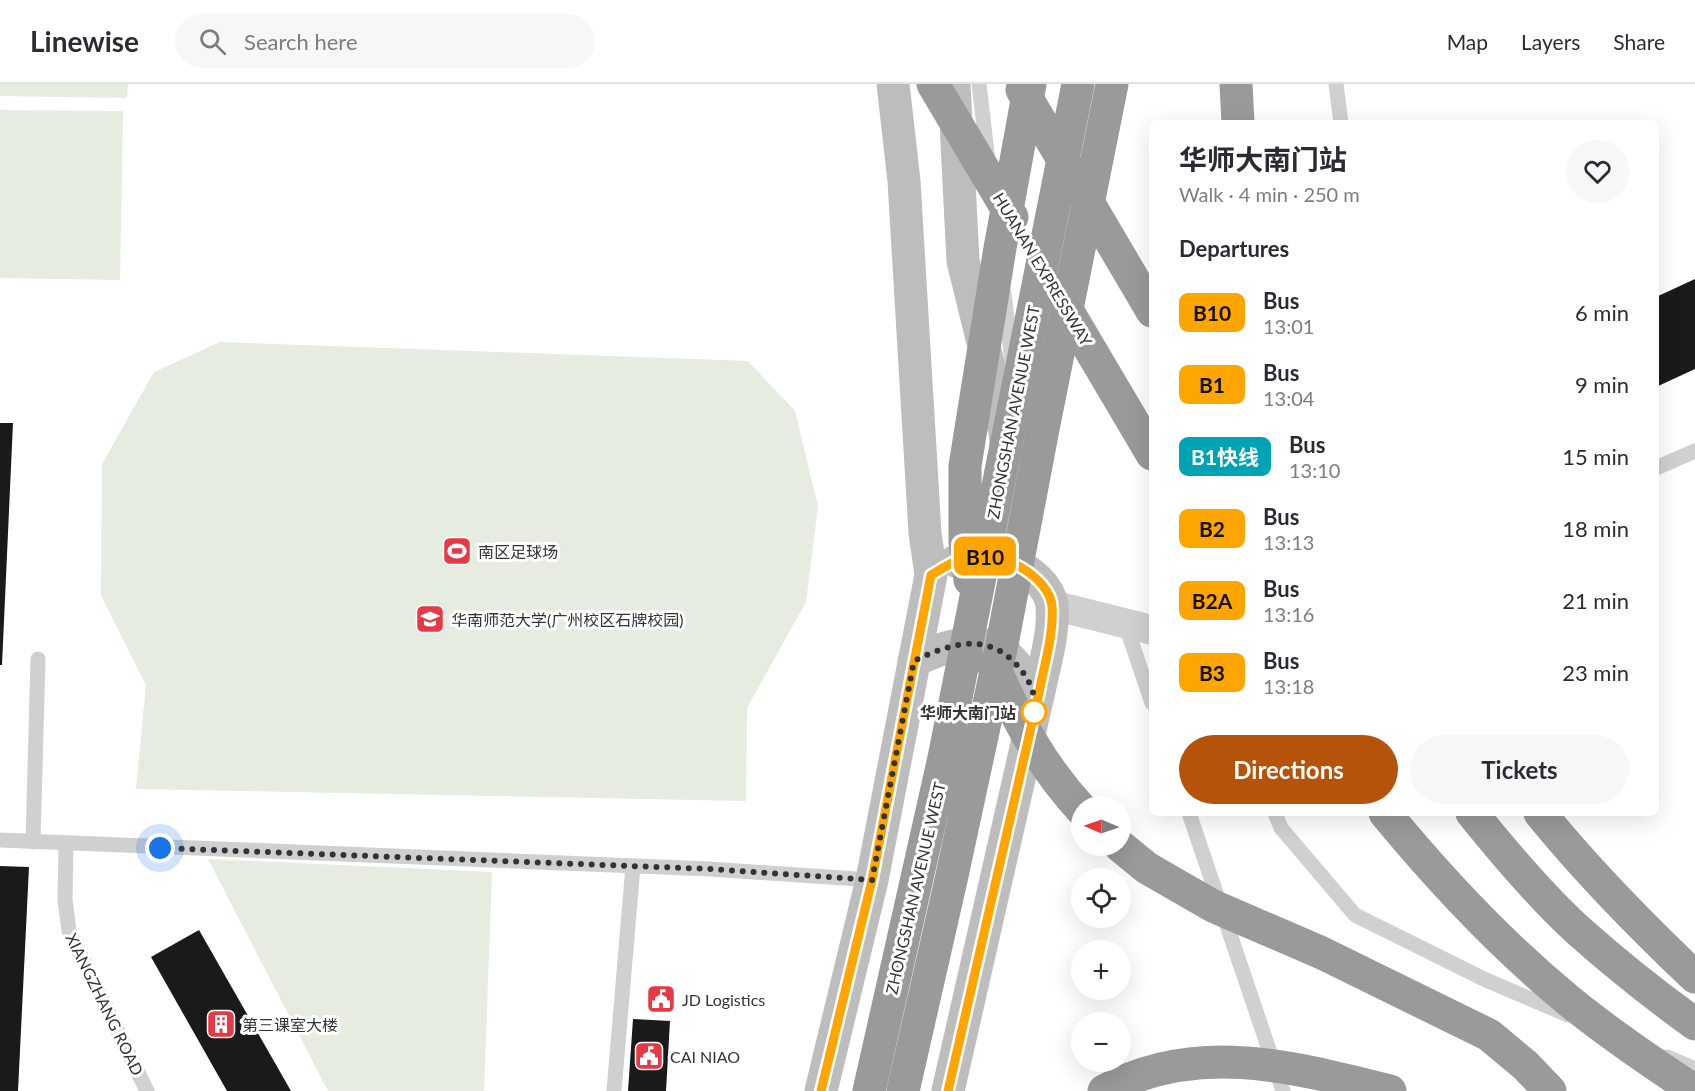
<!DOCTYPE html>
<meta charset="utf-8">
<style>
:root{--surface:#fff;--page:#f7f7f7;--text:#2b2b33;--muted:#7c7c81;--line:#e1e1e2;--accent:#b45309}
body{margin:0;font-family:Lato,"Noto Sans SC",sans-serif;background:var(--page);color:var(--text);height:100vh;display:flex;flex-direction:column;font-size:22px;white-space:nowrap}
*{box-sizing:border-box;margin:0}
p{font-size:20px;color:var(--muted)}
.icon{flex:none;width:33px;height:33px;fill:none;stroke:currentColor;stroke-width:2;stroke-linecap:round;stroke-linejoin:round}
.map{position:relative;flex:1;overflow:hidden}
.drawer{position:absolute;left:1149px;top:36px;width:510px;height:696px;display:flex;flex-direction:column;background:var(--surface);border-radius:9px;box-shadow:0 6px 24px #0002}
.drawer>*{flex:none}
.badge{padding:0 12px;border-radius:9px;font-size:21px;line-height:39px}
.needle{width:39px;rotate:272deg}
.fabs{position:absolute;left:1071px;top:712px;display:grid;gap:12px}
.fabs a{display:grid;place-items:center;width:60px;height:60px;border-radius:50%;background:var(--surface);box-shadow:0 6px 24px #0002;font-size:30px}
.you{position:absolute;width:30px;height:30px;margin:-15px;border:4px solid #fff;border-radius:50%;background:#1a73e8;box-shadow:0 0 0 9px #1a73e833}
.map>.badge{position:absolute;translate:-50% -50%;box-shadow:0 0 0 3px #fff}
h2{padding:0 30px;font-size:22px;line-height:54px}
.round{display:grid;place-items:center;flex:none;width:63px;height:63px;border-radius:32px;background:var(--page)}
.headline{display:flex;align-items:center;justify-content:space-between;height:102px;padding:0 30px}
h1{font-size:28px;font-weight:700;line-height:45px}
.button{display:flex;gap:12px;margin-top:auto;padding:12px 30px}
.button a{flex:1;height:69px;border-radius:36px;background:var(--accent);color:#fff;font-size:24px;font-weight:700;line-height:69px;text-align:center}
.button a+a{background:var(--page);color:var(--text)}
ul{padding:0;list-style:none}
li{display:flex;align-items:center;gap:18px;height:72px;padding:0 30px}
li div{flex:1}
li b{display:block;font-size:22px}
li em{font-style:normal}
li .badge{min-width:66px;font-weight:700;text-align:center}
header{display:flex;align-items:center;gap:36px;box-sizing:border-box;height:84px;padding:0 30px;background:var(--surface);border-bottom:2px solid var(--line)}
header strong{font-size:28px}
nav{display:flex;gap:33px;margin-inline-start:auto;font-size:21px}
.search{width:420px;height:54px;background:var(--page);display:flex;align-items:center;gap:15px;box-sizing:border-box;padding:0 21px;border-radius:33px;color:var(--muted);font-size:22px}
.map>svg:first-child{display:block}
.green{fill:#e6ecdf}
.building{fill:#1a1a1a}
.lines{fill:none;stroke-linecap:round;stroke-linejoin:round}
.lane{stroke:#d0d0d0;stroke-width:15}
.street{stroke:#d0d0d0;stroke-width:30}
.secondary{stroke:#bdbdbd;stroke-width:33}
.highway{stroke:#9a9a9a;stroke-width:33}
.highway-bridge{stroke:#9a9a9a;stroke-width:33}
.line-casing{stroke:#fff;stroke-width:14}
.line{stroke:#ffa500;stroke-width:9}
.walk{stroke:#333;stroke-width:6;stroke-dasharray:0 10.8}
.stop-dot{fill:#fff;stroke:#ffa500;stroke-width:3}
.labels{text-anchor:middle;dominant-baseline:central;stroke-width:6;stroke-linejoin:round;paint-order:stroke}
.street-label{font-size:16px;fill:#333;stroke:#fff}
.poi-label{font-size:16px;fill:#333;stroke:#fff;text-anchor:start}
.stop-label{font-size:16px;font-weight:bold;fill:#333;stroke:#fff;text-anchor:end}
</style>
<header>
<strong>Linewise</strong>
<div class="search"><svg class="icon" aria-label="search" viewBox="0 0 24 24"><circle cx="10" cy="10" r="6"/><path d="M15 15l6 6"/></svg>Search here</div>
<nav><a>Map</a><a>Layers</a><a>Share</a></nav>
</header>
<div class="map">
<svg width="1695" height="1007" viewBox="0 0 1695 1007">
<rect width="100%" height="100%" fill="#fff"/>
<path class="green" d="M0,0H128L127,14L0,12Z
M0,26L123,27L120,196L0,194Z
M220,258L748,277L795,327L818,422L806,518L747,624L746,717L136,705L146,601L101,511L102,380L154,288Z
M208,775L492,788L484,1007H328Z"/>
<path class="building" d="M1695,195V285L1656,303V213Z
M0,339H13L2,581H0Z
M0,782L29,783L18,1007H0Z
M199,846L291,1007H227L151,873Z
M633,935L670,937L666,1007H628Z"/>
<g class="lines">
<path class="lane" d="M979,0L988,77
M1336,0L1341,39
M1004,209L1012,277
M1656,384L1695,367
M1125,539L1152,619
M1189,729L1283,1007
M1275,729L1281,744L1355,831L1486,896L1568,931
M0,756L710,785L872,796
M33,758L38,575
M66,760L65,816L69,847L147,1007
M1667,973L1695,985
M614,1007L633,782"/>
<path class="street" d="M1052,521L1152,546"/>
<path class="secondary" d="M954,0L963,177L1005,348L1013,443L1012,468
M914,577C975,547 1011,552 1036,619
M821,1007L872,796L931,491L925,449L904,97L893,0
M948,1007C973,896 999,785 1024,673C1030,645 1037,617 1043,589C1048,567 1054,544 1052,521C1047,486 986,460 956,477"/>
<path class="highway" d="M1236,0L1238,39
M1472,729C1505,770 1541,813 1580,848C1617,881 1655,911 1695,940
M1540,729C1588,788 1640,841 1695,893"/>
<path class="highway-bridge" d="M933,0L1012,133
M1022,6L1152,227
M1061,216L1152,370
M970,496L965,458V382L1000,164L1030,0
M993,581C1019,638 1039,679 1082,726
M1385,729C1441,797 1500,860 1568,916C1608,949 1651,978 1695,1007
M1120,762L1147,784L1213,822L1322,869L1489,951L1525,981L1550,1007
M869,1007L944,674L1078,0
M903,1007L951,796L1003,555L1043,345L1112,0
M1104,1007C1196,956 1295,983 1390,1007"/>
</g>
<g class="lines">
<g class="line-casing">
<path id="line" d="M821,1007L872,796L931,491C944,484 958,473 973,471C1000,467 1049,492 1052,522C1054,549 1045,578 1040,604L948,1007"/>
</g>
<use href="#line" class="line"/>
<path class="walk" d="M160,764L710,785L872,796L914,577C957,556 996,547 1026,593C1032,603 1037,616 1034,628"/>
</g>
<defs>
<g id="stadium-square" transform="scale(1.5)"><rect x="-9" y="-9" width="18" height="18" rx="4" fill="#e63946" stroke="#fff"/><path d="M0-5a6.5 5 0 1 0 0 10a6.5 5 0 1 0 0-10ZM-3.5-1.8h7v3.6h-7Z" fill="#fff"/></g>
<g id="university-square" transform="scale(1.5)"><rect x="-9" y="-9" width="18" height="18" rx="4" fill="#e63946" stroke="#fff"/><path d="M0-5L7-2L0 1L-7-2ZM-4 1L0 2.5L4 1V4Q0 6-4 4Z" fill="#fff"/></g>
<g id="civic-square" transform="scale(1.5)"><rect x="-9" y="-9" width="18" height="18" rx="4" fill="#e63946" stroke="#fff"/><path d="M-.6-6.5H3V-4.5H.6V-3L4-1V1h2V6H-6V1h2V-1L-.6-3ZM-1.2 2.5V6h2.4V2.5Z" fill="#fff"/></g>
<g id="building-square" transform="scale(1.5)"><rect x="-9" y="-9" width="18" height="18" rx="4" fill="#e63946" stroke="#fff"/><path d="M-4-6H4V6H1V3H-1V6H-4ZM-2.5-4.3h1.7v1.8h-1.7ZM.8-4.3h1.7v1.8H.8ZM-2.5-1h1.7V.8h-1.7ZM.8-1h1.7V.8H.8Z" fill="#fff"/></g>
</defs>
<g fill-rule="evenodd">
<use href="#stadium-square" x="457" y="467"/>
<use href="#university-square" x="430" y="535"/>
<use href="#civic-square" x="661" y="915"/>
<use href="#building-square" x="221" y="940"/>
<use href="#civic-square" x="649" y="972"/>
</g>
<circle class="stop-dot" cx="1034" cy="628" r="12"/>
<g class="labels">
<g class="street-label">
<text transform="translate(1043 185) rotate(59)">HUANAN EXPRESSWAY</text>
<text transform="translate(1013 328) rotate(-79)">ZHONGSHAN AVENUE WEST</text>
<text transform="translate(915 804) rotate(-77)">ZHONGSHAN AVENUE WEST</text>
<text transform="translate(105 920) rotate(64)">XIANGZHANG ROAD</text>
</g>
<g class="poi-label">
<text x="478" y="467">南区足球场</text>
<text x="451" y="535">华南师范大学(广州校区石牌校园)</text>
<text x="682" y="915">JD Logistics</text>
<text x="242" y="940">第三课室大楼</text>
<text x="670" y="972">CAI NIAO</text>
</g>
<g class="stop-label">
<text x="1016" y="628">华师大南门站</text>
</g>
</g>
</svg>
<div class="fabs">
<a><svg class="needle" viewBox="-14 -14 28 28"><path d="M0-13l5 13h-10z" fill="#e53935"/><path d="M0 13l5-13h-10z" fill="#7c7c81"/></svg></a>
<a><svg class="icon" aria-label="locate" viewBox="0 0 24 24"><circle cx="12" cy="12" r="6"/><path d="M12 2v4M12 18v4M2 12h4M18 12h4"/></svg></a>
<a>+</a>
<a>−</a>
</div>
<div class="you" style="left:160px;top:764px"></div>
<b class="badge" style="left:985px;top:472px;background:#ffa500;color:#111">B10</b>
<section class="drawer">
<div class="headline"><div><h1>华师大南门站</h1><p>Walk · 4 min · 250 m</p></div><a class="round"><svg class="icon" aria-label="heart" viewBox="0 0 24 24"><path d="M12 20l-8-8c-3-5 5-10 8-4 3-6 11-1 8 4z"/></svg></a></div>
<h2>Departures</h2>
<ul>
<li><span class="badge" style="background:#ffa500;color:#111">B10</span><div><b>Bus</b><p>13:01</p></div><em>6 min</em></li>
<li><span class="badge" style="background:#ffa500;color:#111">B1</span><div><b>Bus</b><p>13:04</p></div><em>9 min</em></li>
<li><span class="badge" style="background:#00a3b4;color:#fff">B1快线</span><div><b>Bus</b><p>13:10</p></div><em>15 min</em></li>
<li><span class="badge" style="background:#ffa500;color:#111">B2</span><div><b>Bus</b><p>13:13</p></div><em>18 min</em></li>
<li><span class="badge" style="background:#ffa500;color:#111">B2A</span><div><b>Bus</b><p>13:16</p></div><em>21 min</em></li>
<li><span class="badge" style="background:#ffa500;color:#111">B3</span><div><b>Bus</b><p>13:18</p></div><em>23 min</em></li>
</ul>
<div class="button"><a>Directions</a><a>Tickets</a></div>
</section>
</div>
